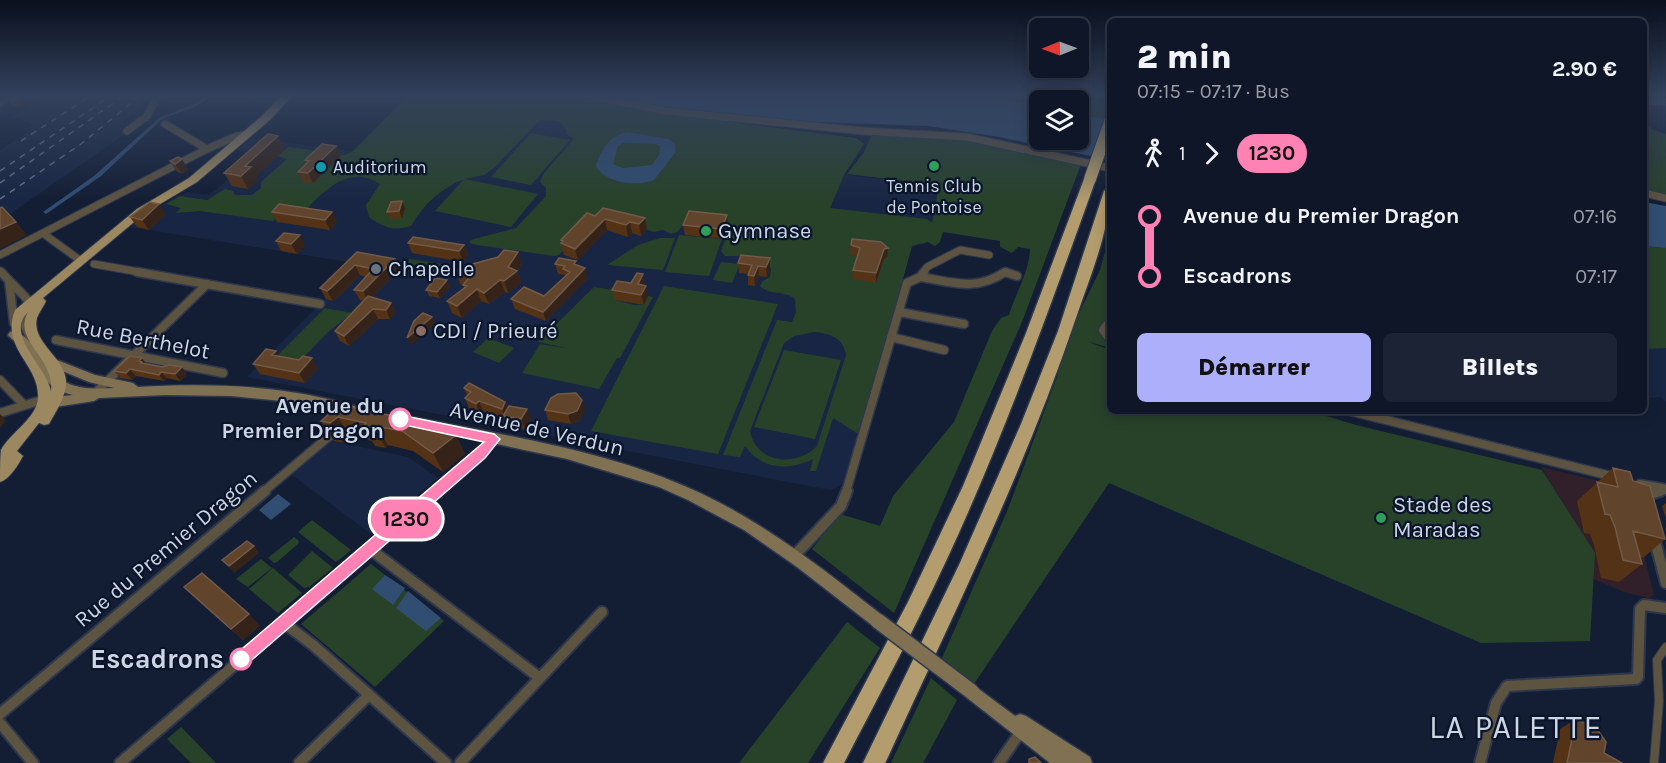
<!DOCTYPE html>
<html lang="fr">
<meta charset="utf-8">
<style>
:root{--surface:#0e1628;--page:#1c2334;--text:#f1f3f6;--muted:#9b9fa8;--line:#2e3545;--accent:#adaffb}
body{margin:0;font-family:Karla,sans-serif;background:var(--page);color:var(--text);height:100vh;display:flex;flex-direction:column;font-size:22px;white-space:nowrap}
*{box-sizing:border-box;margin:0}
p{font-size:20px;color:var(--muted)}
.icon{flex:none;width:33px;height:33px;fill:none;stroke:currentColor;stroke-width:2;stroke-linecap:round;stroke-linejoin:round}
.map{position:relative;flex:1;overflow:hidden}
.sheet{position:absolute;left:1107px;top:18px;width:540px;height:396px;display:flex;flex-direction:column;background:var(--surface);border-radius:9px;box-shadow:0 3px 15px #0003,0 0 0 2px var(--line)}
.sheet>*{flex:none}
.badge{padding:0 12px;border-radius:20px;font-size:21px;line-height:39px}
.needle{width:39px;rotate:269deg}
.buttons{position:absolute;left:1029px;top:18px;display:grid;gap:12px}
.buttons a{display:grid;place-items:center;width:60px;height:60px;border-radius:9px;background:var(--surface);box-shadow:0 3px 15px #0003,0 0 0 2px var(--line);font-size:30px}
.map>.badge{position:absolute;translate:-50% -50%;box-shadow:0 0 0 3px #fff}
.legs{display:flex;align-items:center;gap:9px;height:66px;padding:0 30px;font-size:20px}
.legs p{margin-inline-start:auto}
.head{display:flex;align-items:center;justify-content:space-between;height:102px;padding:0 30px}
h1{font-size:33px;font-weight:800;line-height:45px}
.button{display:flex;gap:12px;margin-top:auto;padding:12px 30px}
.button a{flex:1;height:69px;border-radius:9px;background:var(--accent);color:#111;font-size:24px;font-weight:800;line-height:69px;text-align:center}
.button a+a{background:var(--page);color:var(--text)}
ul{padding:0 30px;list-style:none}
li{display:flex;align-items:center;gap:21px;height:60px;font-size:22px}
li i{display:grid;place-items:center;width:9px;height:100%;margin:0 8px;background:currentColor}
li i::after{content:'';width:15px;height:15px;margin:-8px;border:4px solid;border-radius:50%;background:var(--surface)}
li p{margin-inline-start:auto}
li:first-child i{background:linear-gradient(#0000 50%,currentColor 0)}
li:last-child i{background:linear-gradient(currentColor 50%,#0000 0)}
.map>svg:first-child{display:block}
.commercial{fill:#312029}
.built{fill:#182643}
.green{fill:#28422a;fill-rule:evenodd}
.water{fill:#314e72;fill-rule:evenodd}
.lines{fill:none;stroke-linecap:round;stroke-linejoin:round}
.pedestrian-casing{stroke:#2d384e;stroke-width:10}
.minor-far2-casing{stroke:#2d384e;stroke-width:9}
.minor-far1-casing{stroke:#2d384e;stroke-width:11}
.minor-casing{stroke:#2d384e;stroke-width:14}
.tertiary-casing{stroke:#2d384e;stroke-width:4}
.secondary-casing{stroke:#2d384e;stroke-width:3}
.primary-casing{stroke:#2d384e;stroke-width:2}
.motorway-casing{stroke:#2d384e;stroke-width:3}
.pedestrian{stroke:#5d5341;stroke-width:8}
.minor-far2{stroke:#5d5341;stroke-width:7}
.minor-far1{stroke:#5d5341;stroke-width:8}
.minor{stroke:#5d5341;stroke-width:10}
.tertiary{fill:#5d5341;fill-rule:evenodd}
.secondary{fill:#807153;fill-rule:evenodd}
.primary{fill:#9b8860;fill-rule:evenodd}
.motorway{fill:#b39c6d;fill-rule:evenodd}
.rail{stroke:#677184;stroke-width:1.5;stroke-dasharray:6 6;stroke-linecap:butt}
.secondary-bridge-casing{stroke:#2d384e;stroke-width:18;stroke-linecap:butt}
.motorway-bridge-casing{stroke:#2d384e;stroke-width:14;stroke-linecap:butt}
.secondary-bridge{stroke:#807153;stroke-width:15}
.motorway-bridge{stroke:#b39c6d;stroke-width:12}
.wall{fill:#543216}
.shaded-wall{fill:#352319}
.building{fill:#61442c;stroke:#725a49;stroke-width:1.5}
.line-1{fill:#ff82b4;stroke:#fff;stroke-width:1.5}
.leisure-dot{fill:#2e9e5b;stroke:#0a152b;stroke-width:2}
.culture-dot{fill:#0f9aa8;stroke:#0a152b;stroke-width:2}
.worship-dot{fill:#6b7280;stroke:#0a152b;stroke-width:2}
.education-dot{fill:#8d6e63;stroke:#0a152b;stroke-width:2}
.stop-1-dot{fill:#fff;stroke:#ff82b4;stroke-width:3}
.labels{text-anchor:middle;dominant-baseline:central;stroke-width:4.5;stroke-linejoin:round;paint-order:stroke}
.far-poi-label{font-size:18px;fill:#ccd5e4;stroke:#0a152b;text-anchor:start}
.poi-label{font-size:22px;fill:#ccd5e4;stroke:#0a152b;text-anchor:start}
.street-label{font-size:22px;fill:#ccd5e4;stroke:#0a152b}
.stop-label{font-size:22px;font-weight:bold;fill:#ccd5e4;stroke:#0a152b;text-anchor:end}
.near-stop-label{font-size:27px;font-weight:bold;fill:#ccd5e4;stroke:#0a152b;text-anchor:end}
.near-quarter-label{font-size:32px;letter-spacing:1.5px;fill:#ccd5e4;stroke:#0a152b}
</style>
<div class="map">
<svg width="1666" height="763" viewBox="0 0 1666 763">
<rect width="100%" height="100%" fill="#131e35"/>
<path class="commercial" d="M1541,467L1603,482L1631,504L1654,595L1649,598L1627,593L1593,579L1594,553Z"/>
<path class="built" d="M53,95H147L140,103H144L122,123L129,126L123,130L125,134L0,221V150L28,132L32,125L19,119L10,118Z
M492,95L856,138L864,144L844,175L939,186L932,225L925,244L920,243L912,247L847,481L832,490L814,487L247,377L360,264L131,227L146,214L179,195H183L187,192L209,195L259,154L237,150L252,138L433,162Z
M1644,330L1666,334V402L1661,397L1650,398L1645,393L1644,398Z
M332,441L408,457L438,478L371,534L292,475Z"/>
<path class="green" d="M409,95H573L645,111L856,138L864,144L844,175L830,208L927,219L932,223L939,185L847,174L864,152L872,134L955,139L1010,147L1081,164L1022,322L894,613L812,549L840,514L880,526L893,496L954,422L992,331L1001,318L1009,315C1016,292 1029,273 1030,249L1018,247L1012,253L1000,247V241L943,232L940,242L935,246L928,242L912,246L860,435L833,418L816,471H810L813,459C788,471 762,470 745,446L740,457L723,455L777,320L792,322L796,312L795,299C785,290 770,296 760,286L763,281L770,277L771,268L741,256H725L721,251L730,226L729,224L687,220L677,232L671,234L663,230L654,232L607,216L589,224L559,255L554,256L471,244L470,241L474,239L516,228L546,196V188L540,182L544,173L573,140L572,137L567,135L566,130L559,121L540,120L494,168L484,175L465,179L538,194L511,227L435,211L464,179C440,189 424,204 411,226C392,231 385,228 369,217L366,205L380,184C348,163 323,192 303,213L284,210L273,221L200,211L176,213L181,208L166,204L180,196L207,200L225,189L233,191L235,195H252L261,188V182L287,159L278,156L288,147L345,155L353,151ZM814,332C829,333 844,338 846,355L817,446C796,468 756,463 750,431L784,343L794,336Z
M986,95C1028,95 1069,94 1110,104V120L1079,114L1078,100H1040L1039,106Z
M1644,120L1653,130L1666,134V195L1644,189Z
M531,133L570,140L531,185L491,177Z
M1110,233V348L1086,341L1110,350V411H1310L1356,425L1542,470L1595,553L1590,641L1481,643L1109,483L974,684L942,658L1008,509L1057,377L1068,336L1100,270Z
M679,235L722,239L709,276L665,272Z
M660,238H675L663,270L607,265L638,245Z
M1644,246L1666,248V348L1644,349Z
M409,259L442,264L430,280L408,265Z
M721,262L740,264L732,283L713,280Z
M664,286L778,304L718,454L591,431Z
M594,287L620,291L615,300L634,305H643L648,296L653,297L620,358H617L599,389L522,373L540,344L571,349L538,342Z
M325,308L352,313L327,333L299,362L276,357Z
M488,338L514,348L499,363L473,352Z
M784,350L841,360L815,439L754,427Z
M312,520L351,550L336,562L298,532Z
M294,537L299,541L298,544L277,562L274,563L268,558Z
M312,551L333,568L309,587L304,588L288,575Z
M261,559L272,568L248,587L236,579Z
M371,564L444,621L375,687L301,624Z
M273,568L302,593L278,613L249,589Z
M847,622L880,648L808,763H739Z
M931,678L957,700L923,763H891Z
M181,727L216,763H191L167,739Z"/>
<path class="water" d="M208,95H213L196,106L162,119L101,176L46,214L43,212L94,176L159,118L192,105Z
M605,95H986L1039,106L1040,140H1078L1079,114L1110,120V160L999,137L928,126L790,121L659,107Z
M627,132L669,139L675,145V153L654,180C638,187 605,183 596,166C601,150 609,136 627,132ZM623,143L656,144L660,146L659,155L652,165L623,168L613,164L618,146Z
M1644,202L1666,206V248L1644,246Z
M278,494L291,504L271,520L259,510Z
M385,575L405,588L393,605L372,589Z
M408,591L441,618L426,631L396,608Z"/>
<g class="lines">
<g class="pedestrian-casing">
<path id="pedestrian" d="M1654,763L1659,701L1657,660L1666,647"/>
</g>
<g class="minor-far2-casing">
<path id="minor-far2" d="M586,95L666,111L863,131L967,137L1110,168
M1644,100L1666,102
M165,124L207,149
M127,131L147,116L158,95
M1644,193L1666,198
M44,234L81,261
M0,255L207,149L237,136L246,135
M94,264L145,273
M0,271L2,273
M923,273L927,267L960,250L989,255
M1003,273H1008"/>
</g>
<g class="minor-far1-casing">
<path id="minor-far1" d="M1,272L28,300L23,322L29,335
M137,272L320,304
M924,272L920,277C953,282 975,292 1005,272L1017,276
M9,281L14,323
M899,312L964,324
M1110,321L1103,330L1110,340
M891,337L944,350
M56,340L223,373
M0,380L23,404
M94,394L207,284
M1350,411L1615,477
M0,413L45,399
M1640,484L1663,488
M263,492L339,428
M436,492L481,454L494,439
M846,492L907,283L920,277
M1656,492L1666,490"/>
</g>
<g class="minor-casing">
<path id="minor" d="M1644,496L1660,491
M1654,537L1666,583
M370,549L540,678
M795,555L841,506L847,491
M284,623L313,645L446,763
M0,714L265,491
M0,723L33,763
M120,763L438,491
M299,763L368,696
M460,763L602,612
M999,763L1022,730
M1480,763L1496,703L1507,686L1636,679L1638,677L1640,609L1644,605L1666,608"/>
</g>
<g class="tertiary-casing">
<path id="tertiary" d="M9,95H19L0,106V101Z"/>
</g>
<g class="secondary-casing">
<path id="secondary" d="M14,331C25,335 32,343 38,353C61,387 74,390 114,388L89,382L48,365L46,362L48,359L52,358L95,375L133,383L138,387C209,383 289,385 357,407L359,410L357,413L353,415L292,402L231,396L166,395L99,398L94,401L55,407L42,402L40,399L42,396L46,394L55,397L73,395C41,387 41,369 22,348C18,343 12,340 8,335L10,332Z
M402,415C501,435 605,449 698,492C765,523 825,570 883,616L885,621L883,626L878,628L873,626L797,567L744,530L688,500L659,487L567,459L398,423L396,420L398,417Z
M972,684L1015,716L1020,714L1026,716L1090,757L1092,763H1050L966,697L964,692L966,687Z"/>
</g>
<g class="primary-casing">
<path id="primary" d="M282,95H293L271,119L197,182L145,213L43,298L46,301C44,306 39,312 37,318C31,342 64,357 66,380C67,396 56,411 49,424L44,425L39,423L17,451L23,456C18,465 10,479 0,482C0,473 0,458 1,450C10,433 37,418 38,398C40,364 0,349 15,310L137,209L189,178L263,115ZM28,312C12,341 55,357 51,391C47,367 4,335 28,312Z"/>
</g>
<g class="motorway-casing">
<path id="motorway" d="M1090,175L1096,179C1053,299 1010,419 958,535C923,613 883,688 844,763H823L908,602L963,486L1026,333L1084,179Z
M1110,187C1110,232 1090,276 1076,318C1025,469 954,613 888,757L885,763H863L959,565L1021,424L1058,331L1104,191Z"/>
</g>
<use href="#pedestrian" class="pedestrian"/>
<use href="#minor-far2" class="minor-far2"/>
<use href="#minor-far1" class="minor-far1"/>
<use href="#minor" class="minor"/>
<use href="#tertiary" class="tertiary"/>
<use href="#secondary" class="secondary"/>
<use href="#primary" class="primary"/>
<use href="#motorway" class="motorway"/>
<path class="rail" d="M21,141L92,95
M0,171L106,99
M0,183L125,95
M0,199L81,144L141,95"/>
<g class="secondary-bridge-casing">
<path id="secondary-bridge" d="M878,621L972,692"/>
</g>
<g class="motorway-bridge-casing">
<path id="motorway-bridge" d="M1090,179L1110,122"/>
</g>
<use href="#secondary-bridge" class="secondary-bridge"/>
<use href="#motorway-bridge" class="motorway-bridge"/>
</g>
<path class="wall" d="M6,97L26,104L19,107L10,104Z
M336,146L341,156L313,183L303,182L298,172L306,163L305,160Z
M285,149L256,176L258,180L248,189L232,186L224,173Z
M170,161L188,169L182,174L176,171Z
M405,208L402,218L390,219L387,212Z
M272,212H332L337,222L330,230L277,222Z
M166,214L149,230L137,227L130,217Z
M595,216L645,218L647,229L641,236L632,233L628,237L607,230L578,260L564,255L561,243L562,242L561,240Z
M683,225H728L724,239L685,235Z
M276,241L305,245L297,254L281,251Z
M408,243L464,245L468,255L463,262L412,253Z
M851,245L888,248L887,257L884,259L876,283L852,279L853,270L857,256L850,254Z
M357,252L400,269L372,297L391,303L396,312L390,319H378L349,346L340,341L335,331L364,301L360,300L354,290L366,277L360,275L337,298L333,301L326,299L320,288Z
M741,255L770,269L767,277L759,276L755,286L748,285V274L739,273L738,263Z
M522,264L517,271L521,283L508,293L505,292L489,304L481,301L462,318L452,313L447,301L464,288L463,285L460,284L456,272L471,267Z
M555,264L577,265L588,278L546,321L515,309L511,299L544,296L565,276V275L558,274Z
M631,283L645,284V285L648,296L644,305L615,300L612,290Z
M450,287L440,298L429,296L426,290Z
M279,357L299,360L318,368L305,383L260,374L253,364Z
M147,364L187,374L180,381L167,378L164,381L136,376L132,380L120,378L114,371Z
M464,388L505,402L508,408L531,419L525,429L507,426L504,418L483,411L480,414L469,408L465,398L467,396Z
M339,405L422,427L438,432L456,435L465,454L443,472L413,451L388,445L386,448L375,446L372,441L350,436L343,443L334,441L321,421Z
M545,410H585L580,421L571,424L548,420Z
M1613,468L1633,481L1665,539L1643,558L1640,557L1642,564L1619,582L1601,578L1594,545L1590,534L1584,533L1577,501Z
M1666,503V519L1662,506Z
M184,587L260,626L243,640Z
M1576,719L1604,753L1622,763H1553L1560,729Z"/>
<path class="shaded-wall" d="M21,97L26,104L19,107L14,101Z
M278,136L285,149L256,176L258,180L248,189L241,176L245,166Z
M336,146L341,156L313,183L308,173Z
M182,159L188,169L182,174L175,164Z
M402,201L405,208L402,218L399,211Z
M159,204L166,214L149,230L142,220Z
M332,212L337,222L330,230L325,220Z
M727,215L728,225L724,239L722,229Z
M645,218L647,229L641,236L639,224Z
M605,219L607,230L578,260L575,249Z
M16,222L27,235L0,249V229Z
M630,222L632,233L628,237L626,225Z
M300,235L305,245L297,254L291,244Z
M464,245L468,255L463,262L459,251Z
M888,248L887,257L884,259L876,283V273L884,249Z
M518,252L522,264L517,271L521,283L508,293L504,281L508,267Z
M770,258V269L767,277L766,267Z
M395,259L400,269L368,301L363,291Z
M355,265L360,275L337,298L333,301L327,291Z
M758,266L759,276L755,286L754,276Z
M585,268L588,278L546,321L543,312Z
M643,274L645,284L640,294L638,284Z
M447,280L450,287L440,298L437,292Z
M500,280L505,292L489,304L484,293Z
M646,286L648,296L644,305L641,295Z
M477,289L481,301L462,318L457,306Z
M391,303L396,312L390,319L386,310Z
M373,309L378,319L349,346L344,336Z
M432,317L435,324L411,345L407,338Z
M276,351L282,361L272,355Z
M142,358L147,365L146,366L139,361Z
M312,358L318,368L305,383L299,373Z
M182,367L187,374L180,381L175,374Z
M130,369L136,376L132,380L126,373Z
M161,372L167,378L164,381L159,375Z
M582,400L585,410L580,421L571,424L568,414Z
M479,401L483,411L480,414L476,404Z
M505,402L509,411L505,417L502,409Z
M527,409L531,419L525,429L521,419Z
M0,414L6,420L0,428Z
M338,417L350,436L343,443L330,423Z
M376,426L388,445L386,448L374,429Z
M456,435L465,454L443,472L433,453Z
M254,546L259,553L234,573L229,566Z
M249,614L260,626L243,640L231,629Z"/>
<path class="building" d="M10,95H17L21,97L14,101L6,97Z
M268,134L278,136L245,166L251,167L241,176L224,173Z
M322,144L336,146L308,173L298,172L309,161L305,160Z
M178,157L182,159L175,164L170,161Z
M402,201L399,211L387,212L391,202Z
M150,202L159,204L142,220L130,217Z
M279,204L332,212L325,220L272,212Z
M2,207L16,222L0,229V208Z
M603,208L645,218L639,224L630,222L626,225L605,219L575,249L561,243L563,241L561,240L587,213L595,216Z
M689,211L727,215L722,229L683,225Z
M284,233L300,235L291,244L276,241Z
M413,237L464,245L459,251L408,243Z
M852,239L881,242L888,248L884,249L876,273L853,270L860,248L851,245Z
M504,250L518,252L508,267L517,271L504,281L500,280L484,293L477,289L457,306L447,301L467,286L463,285L471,275L456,272L460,267H471L473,264L498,257Z
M357,252L395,259L363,291L354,290L373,269L355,265L331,288L327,291L320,288Z
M741,255L770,258L766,267L758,266L754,276L748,275L752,265L738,263Z
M559,258L576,261L574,264L585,268L543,312L511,299L524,287L544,296L570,272L563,269L565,266L555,264Z
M637,273L643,274L638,284L646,286L641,295L612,290L617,281L631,283Z
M435,278L447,280L437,292L426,290Z
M368,296L391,303L386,310L373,309L344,336L335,331Z
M423,313L432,317L407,338L414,321Z
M266,349L276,351L272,355L299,360L303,356L312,358L299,373L253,364Z
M130,356L142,358L139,361L142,362L141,363L162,367L169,365L182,367L175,374L161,372L159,375L130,369L126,373L114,371Z
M469,383L505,402L502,409L479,401L476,404L465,398L471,392L464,388Z
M576,393L582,400L577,411L568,414L545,410L551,398L558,394Z
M339,405L413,420L422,427L426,424L438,432L444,427L456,435L433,453L402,431L376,426L374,429L363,426L366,423L338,417L330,423L321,421Z
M509,406L527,409L521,419L503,416Z
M1613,468L1630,472L1633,481L1650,486L1665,539L1633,531L1642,564L1623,560L1615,527L1610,515L1605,514L1597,482L1618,487Z
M247,541L254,546L229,566L222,560Z
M202,573L249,614L231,629L184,587Z
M1576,719L1597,729L1606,742L1604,753L1622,763H1567Z
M1035,757L1041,763H1029V759Z"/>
<linearGradient id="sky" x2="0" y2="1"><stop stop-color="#0a101d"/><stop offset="0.47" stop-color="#33415c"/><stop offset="1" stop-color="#33415c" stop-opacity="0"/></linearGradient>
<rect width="1666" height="202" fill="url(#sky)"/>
<path class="line-1" d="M400,415L494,434L500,439L485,458L247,664L241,666L236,664L234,659L236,654L484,442L395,423V416Z"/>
<g class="leisure-dot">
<circle cx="934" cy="166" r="6"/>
<circle cx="706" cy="231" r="6"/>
<circle cx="1381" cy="518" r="6"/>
</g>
<circle class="culture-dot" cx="321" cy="167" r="6"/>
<circle class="worship-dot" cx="376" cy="269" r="6"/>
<circle class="education-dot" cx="421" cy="331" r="6"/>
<g class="stop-1-dot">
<circle cx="400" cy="419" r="10"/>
<circle cx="241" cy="659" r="10"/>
</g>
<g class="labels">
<g class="far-poi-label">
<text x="333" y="167">Auditorium</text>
<text x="934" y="186" text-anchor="middle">Tennis Club<tspan x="934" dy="21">de Pontoise</tspan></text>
</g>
<g class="poi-label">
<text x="718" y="231">Gymnase</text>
<text x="388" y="269">Chapelle</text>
<text x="433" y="331">CDI / Prieuré</text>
<text x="1393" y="505">Stade des<tspan x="1393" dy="25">Maradas</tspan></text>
</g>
<g class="street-label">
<text transform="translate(143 339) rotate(11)">Rue Berthelot</text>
<text transform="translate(537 429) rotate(13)">Avenue de Verdun</text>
<text transform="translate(166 549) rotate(-40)">Rue du Premier Dragon</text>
</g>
<g class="stop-label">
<text x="384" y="406">Avenue du<tspan x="384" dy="25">Premier Dragon</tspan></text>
</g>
<g class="near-stop-label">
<text x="224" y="659">Escadrons</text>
</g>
<g class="near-quarter-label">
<text x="1516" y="727">LA PALETTE</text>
</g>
</g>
</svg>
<div class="buttons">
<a><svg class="needle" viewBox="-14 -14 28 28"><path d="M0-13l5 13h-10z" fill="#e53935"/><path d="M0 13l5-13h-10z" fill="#9b9fa8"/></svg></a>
<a><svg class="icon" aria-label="layers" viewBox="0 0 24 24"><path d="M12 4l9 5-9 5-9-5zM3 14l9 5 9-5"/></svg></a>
</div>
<b class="badge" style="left:406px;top:519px;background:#ff82b4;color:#111">1230</b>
<section class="sheet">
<div class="head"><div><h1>2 min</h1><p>07:15 – 07:17 · Bus</p></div><b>2.90 €</b></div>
<div class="legs"><svg class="icon" aria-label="walk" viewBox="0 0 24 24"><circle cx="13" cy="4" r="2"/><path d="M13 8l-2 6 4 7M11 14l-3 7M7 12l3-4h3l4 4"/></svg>1<svg class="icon" aria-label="forward" viewBox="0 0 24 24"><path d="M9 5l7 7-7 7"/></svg><b class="badge" style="background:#ff82b4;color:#111">1230</b></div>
<ul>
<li><i style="color:#ff82b4"></i><b>Avenue du Premier Dragon</b><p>07:16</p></li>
<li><i style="color:#ff82b4"></i><b>Escadrons</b><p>07:17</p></li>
</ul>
<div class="button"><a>Démarrer</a><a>Billets</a></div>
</section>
</div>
